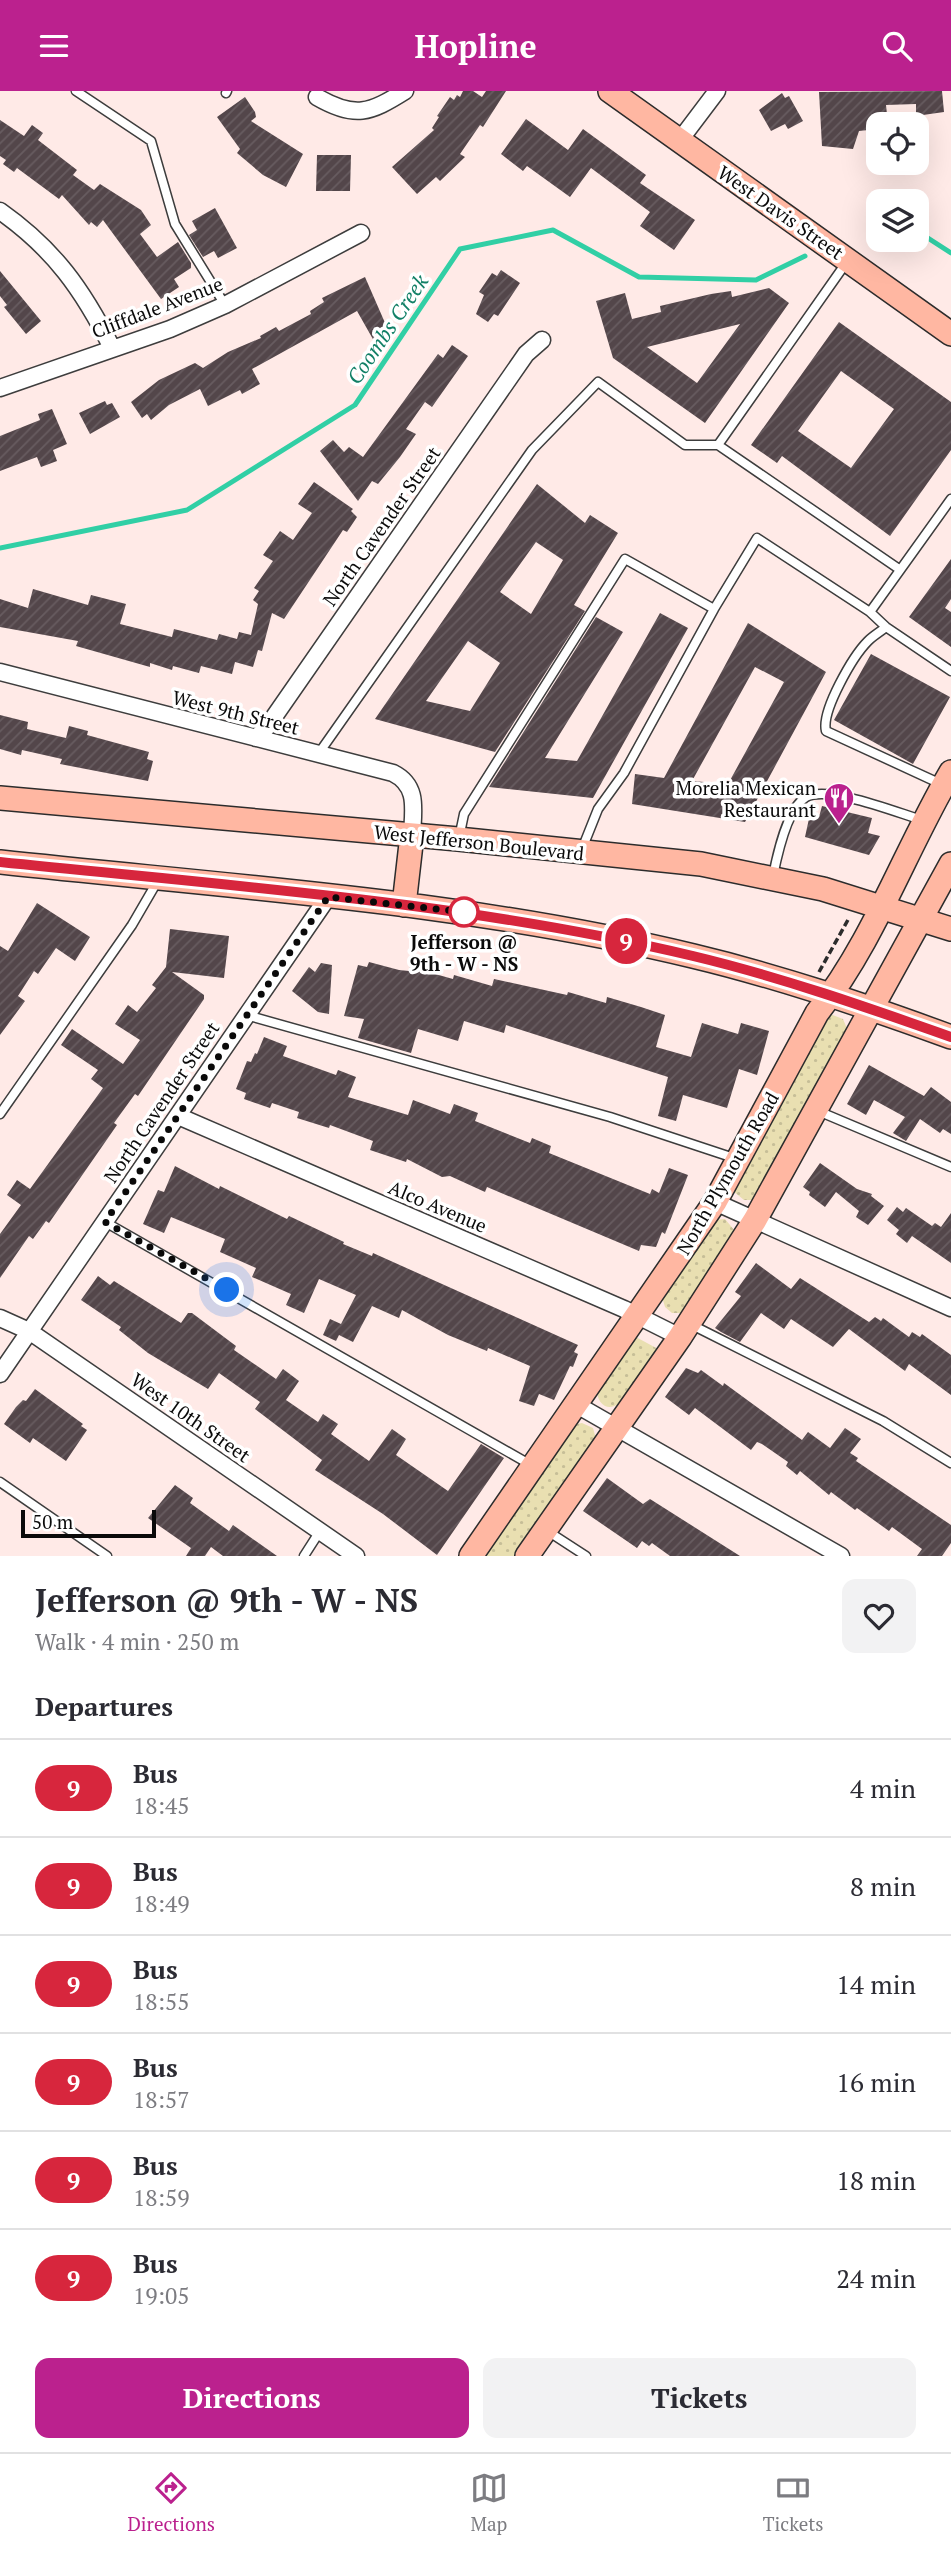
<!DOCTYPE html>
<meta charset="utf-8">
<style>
:root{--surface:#fff;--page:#f2f2f3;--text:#2b2b33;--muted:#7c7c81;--line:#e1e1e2;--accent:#bb218e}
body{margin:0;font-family:"PT Serif",serif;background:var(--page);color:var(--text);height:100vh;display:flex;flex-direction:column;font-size:26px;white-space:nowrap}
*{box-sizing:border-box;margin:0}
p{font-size:23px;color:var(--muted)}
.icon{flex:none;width:38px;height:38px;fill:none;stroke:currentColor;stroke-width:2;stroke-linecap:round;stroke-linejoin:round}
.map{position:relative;height:1465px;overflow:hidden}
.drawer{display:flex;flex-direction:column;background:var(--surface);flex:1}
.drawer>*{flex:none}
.badge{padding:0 14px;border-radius:23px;font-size:24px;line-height:46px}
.tools{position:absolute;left:866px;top:21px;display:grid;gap:14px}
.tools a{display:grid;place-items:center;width:63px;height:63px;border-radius:14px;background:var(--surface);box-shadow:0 7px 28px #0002;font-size:35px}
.scale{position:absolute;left:21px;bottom:18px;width:135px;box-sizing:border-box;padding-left:7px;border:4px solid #0a0a0a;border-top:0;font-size:19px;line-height:24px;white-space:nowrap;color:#0a0a0a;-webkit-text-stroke:5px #fff;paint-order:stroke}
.you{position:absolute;width:35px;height:35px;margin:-18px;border:5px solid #fff;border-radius:50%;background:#1a73e8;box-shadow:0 0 0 10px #1a73e833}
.map>.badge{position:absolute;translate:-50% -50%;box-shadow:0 0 0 4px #fff}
h2{padding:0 35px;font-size:26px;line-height:63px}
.round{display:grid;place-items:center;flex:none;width:74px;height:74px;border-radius:14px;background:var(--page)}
.head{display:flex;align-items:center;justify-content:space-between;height:119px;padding:0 35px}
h1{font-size:33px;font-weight:800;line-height:52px}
.action{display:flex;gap:14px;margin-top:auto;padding:14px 35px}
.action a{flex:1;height:80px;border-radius:14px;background:var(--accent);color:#fff;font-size:28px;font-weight:800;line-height:80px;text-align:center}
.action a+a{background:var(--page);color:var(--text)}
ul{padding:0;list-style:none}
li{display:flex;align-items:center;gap:21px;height:98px;padding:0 35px;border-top:2px solid var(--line)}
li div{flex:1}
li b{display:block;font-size:26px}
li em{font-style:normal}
li .badge{min-width:77px;font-weight:700;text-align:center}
header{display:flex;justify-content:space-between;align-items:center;height:91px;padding:0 35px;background:var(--accent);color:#fff;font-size:32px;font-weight:800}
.tab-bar{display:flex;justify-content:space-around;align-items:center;height:98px;border-top:2px solid var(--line);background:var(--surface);font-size:19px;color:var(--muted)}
.tab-bar a{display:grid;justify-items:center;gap:4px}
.tab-bar .active{color:var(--accent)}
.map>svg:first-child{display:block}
.grass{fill:url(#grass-dots)}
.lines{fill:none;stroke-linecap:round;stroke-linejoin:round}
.stream{stroke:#31cfa5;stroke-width:5}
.building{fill:url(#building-hatch);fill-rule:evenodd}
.lane-casing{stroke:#3d3d3d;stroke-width:11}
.street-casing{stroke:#3d3d3d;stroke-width:19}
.secondary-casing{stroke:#2c2c2c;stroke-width:26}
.path{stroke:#2c2c2c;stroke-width:3.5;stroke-dasharray:7 3.5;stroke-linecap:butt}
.lane{stroke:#fff;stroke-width:8}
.street{stroke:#fff;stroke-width:16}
.secondary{stroke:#ffb7a2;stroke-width:23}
.line-casing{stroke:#fff;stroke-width:16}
.line{stroke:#d7263d;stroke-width:10}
.walk{stroke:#0a0a0a;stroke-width:7;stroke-dasharray:0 12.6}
.stop-dot{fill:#fff;stroke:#d7263d;stroke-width:3.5}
.labels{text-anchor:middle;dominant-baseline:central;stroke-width:7;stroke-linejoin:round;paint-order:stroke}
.street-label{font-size:19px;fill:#0a0a0a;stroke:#fff}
.poi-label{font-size:19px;fill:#0a0a0a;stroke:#fff;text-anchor:end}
.stop-label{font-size:19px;font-weight:bold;fill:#0a0a0a;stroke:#fff}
.water-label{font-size:21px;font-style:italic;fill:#138067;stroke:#fff}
</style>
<header><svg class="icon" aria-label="menu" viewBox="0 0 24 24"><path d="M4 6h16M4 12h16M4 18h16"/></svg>Hopline<svg class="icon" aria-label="search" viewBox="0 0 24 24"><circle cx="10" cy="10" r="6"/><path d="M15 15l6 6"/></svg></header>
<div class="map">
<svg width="951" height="1465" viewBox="0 0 951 1465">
<defs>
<pattern id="grass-dots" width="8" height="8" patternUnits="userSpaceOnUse" patternTransform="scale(1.75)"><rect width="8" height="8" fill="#e9dfb1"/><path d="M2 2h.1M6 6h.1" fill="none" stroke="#c6be97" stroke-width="1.8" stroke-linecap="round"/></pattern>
<pattern id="building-hatch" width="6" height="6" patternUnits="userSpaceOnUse" patternTransform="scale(1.75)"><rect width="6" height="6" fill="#53464a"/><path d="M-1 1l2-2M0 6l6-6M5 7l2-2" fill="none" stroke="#675c60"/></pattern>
</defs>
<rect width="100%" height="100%" fill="#ffeae7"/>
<path class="grass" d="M830,923L843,928L848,940L759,1103L752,1109H744L733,1100L824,925Z
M725,1128L735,1140L684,1222H672L665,1216L662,1206L713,1129Z
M634,1245L660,1259C650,1273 623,1324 605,1315C599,1311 598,1307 597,1301Z
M582,1332L593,1337L596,1348L516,1465H481L572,1334Z"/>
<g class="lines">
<path class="stream" d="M874,137H878
M917,140L951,162
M0,457L187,419L355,314L460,158L553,139L639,186L756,189L805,165"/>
</g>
<path class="building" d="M463,0H473L482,6L486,0H506L483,36L480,34L460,63L465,66L440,90L436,86L417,103L392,76L434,39L432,37L439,26L437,25L450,6L454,9L457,4L460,6Z
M942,0L944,21L916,25V13L886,14L888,33H878V38L859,40L853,58L822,55L819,1Z
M782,2L785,7L789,5L803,30L788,38L785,33L771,40L759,19Z
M245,6L255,21L256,26L251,30L303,63L286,96L263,84L237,62L240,58L217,26Z
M526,28L568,59L583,38L646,84L640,92L695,129L674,159L640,135L650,121L591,77L570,106L527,75L523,80L501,63Z
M0,29L24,45L32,34L43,42L38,49L77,79L73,84L94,99L100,93L141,119L151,134L140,143L157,166L178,151L191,172V177L174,188L179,196L161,208L103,129L97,136L91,131L89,134L62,104L59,108L17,77L14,81L3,73L6,69L0,65Z
M317,64H351L350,100H316Z
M215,117L237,157L218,167L214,160L203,166L189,144L197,139L192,130Z
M501,179L520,192L498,225L494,223L488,231L476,223L484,204L479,201L492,182L497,185Z
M0,180L41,230L26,243L4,216L7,214L0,205Z
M365,186L389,241L374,250L357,220L252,278L260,293L242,303L240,299L208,315L200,298L169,314L151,329L147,323L142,327L131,311L159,289L195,272L203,277L228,261L261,247L260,245L276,236L279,240L311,223L310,220L324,211L322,207Z
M769,197L789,212L705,332L613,267L596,210L625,202L632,228L661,221L660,215L711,203L731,200L732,206ZM740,233L697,292L647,256Z
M839,231L951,311V359L890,445L782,365L777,372L751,354ZM841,280L894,318L851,377L798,340Z
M452,254L468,265L432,316L425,311L406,338L416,343L400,366L378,393L372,390L358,410L320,360L333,349L344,361L349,356L363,366L438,263L443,267Z
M105,310L107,314L112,312L120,326L90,343L79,322Z
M52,318L67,353L53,359L57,370L41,376L37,366L0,380V345L40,329L38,323Z
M314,391L353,418L351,420L357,426L347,441L343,439L284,528L272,522L262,560L258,559L253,576L235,571L232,583L201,575L199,582L173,575L172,579L150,572V576L76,555L78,550L0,536V508L28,517L33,498L88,514L91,504L126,513L120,533L172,546L174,538L217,549L219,543L237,548L239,541L251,544L258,513L253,509L259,500L254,497L273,470L263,464L280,440L293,449L312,422L298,413Z
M537,393L585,432L590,424L618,442L574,514L585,520L495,661L375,628ZM536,451L563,469L531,523L500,501ZM468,550L500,572L470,620L426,610Z
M951,468V508L945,517L951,521V556L909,526Z
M660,522L688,537L593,707L489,696L596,526L623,541L545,667L577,670Z
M748,532L826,581L745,731L632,713L635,683L664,687ZM755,576L784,591L728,693L692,690Z
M871,563L950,606L913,673L834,629Z
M0,624L28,631L27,638L66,647L69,635L88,640L87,644L149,661L147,668L153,670L148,690L60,673L62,668L22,659L21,664L0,658Z
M822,715L872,727L868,742L880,745L869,764L805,746L810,723L819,726Z
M37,812L90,846L75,870L56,857L38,883L34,880L18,905L25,910L0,944V855L8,860Z
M170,838L229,845L224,887L172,881L204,904V908L138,1005L135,1003L114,1032L117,1034L49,1132L46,1130L33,1148L29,1145L0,1187V1143L21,1114L7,1104L17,1089L30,1098L103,997L91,988L98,979L61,954L72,938L123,973L140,949L115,933L128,914L137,921L156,897L152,894L166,876Z
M369,871L399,879L409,880L410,876L453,888L454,884L492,895L494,888L567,904L568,901L606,912L607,906L641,916L665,924L656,956L691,966L702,932L738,943L741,932L769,940L757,984L739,978L727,1017L683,1004L676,1030L658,1025L668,986L506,934L504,942L464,930L458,950L418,938L411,962L358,947L364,928L344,925L358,874L367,876Z
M321,872L332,874L329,923L318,921L292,900L309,876L315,881Z
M264,946L287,955L283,965L336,984L338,979L356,986L348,1006L408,1024L413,1009L450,1023L454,1013L478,1022L475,1030L530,1052L532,1047L551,1055L549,1062L650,1103L652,1098L659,1102L669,1077L688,1084L665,1143L662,1141L656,1156L641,1154L639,1160L487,1096L485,1101L450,1085L442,1086L407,1068L406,1071L370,1059L373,1050L330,1034L329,1037L297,1027L299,1021L272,1012L270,1017L244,1008L246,1002L236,998L247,970L251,971L255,962L257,963Z
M869,974L924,1005L931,996L951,1011V1043L943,1038L940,1042L920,1028L906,1050L893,1042L905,1026L874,1009L866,1024L847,1013Z
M820,1072L857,1098L872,1103L871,1105L884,1115L868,1134L856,1126L859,1120L836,1101L825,1116L809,1104L810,1101L803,1096Z
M175,1075L219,1098L220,1095L287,1128L289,1125L344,1151L343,1153L372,1165L373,1162L578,1254L574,1261L578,1263L573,1276L570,1275L554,1309L539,1303L534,1315L519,1310L530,1275L488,1257L487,1260L448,1244L402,1219L399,1227L372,1215L353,1251L339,1244L336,1250L323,1244L330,1228L341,1233L356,1204L319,1188L304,1222L286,1214L291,1203L252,1186L256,1177L220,1161L225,1148L171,1126L164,1142L143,1133L158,1099L164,1101Z
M897,1116L903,1121L906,1117L932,1135L935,1132L941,1136L951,1122V1172L912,1145L907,1152L896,1143L899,1139L887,1129Z
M756,1172L791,1198L800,1187L869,1231L875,1226L881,1230L883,1227L909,1246L912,1241L920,1246L922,1243L951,1264V1304L909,1273L905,1280L849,1238L833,1256L791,1228L784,1238L761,1222L740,1251L721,1241L715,1237L741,1205L735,1201Z
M98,1185L110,1194L114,1190L181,1232L188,1222H192L236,1255L234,1259L276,1288L283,1278L299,1290L286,1309L318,1331L323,1323L338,1333L331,1343L369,1370L392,1338L406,1348L396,1364L448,1400L481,1353L504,1367L437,1464L383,1423L315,1379L322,1369L255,1318L260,1311L219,1282L208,1298L148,1262L119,1239L121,1236L81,1209Z
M686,1277L698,1282L701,1279L723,1295L724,1292L802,1349L808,1341L830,1357L845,1337L861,1348L850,1362L858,1367L856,1370L951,1434V1452L942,1465H917L922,1458L892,1436L889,1440L857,1417L855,1419L831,1401L829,1404L800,1380L797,1384L786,1375L788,1371L762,1353L757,1351L751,1359L695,1317L689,1324L665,1306Z
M35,1298L83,1333L81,1335L87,1339L66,1370L33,1347L30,1352L4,1333L16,1316L23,1309L26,1310Z
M607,1387L643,1413L650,1408L740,1465H670L652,1452L649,1455L642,1450L637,1457L583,1420Z
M175,1394L193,1407L190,1412L229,1440L233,1434L277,1465H223L211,1456L205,1465H186L191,1457L148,1427Z"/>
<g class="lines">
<g class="lane-casing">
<path id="lane" d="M76,0L151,50L175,133L225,214
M226,2L227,0
M846,172L718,354L899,478
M870,521L886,536L951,580
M886,536C880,541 873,545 868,550C853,565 821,620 826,640L941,693
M319,662L532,359L598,291L685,354H718
M459,747L464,723L625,468L714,518
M582,758L598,718L624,682L714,518L757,447L870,521L951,408
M773,785C777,765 787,717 806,706C829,694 898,722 922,729
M246,924L610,1026L737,1068
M818,1020L951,1076
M0,1023L132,834L157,791
M105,1131L531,1374
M692,1234L883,1330L951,1372
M0,1391L107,1465
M549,1441L586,1465
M304,1465L320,1440"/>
</g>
<g class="street-casing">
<path id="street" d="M317,6C355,28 370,22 405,0
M680,49L717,0
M0,120C54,158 83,199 112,257
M0,297L170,238L225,214L361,142
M0,581L393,682C419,695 413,719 412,744
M256,647L267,636L526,263L542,249
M178,1025L624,1218L680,1246
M715,1111L951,1217
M0,1227L29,1240L356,1465
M0,1283L328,806
M577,1314L841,1465"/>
</g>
<g class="secondary-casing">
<path id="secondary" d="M610,0L951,243
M0,707L458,748L701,773L823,798L951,838
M0,771C231,796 466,810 693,865C781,886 866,915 951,946
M404,814L412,744
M471,1465L715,1111L817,922C874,850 905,759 951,681
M527,1465L680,1246L755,1129L951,773"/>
</g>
<path class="path" d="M819,881L849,827"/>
<use href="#lane" class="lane"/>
<use href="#street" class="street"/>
<use href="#secondary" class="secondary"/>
</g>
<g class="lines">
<g class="line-casing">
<path id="line" d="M0,771C231,795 466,811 693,865C781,886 866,916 951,946"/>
</g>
<use href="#line" class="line"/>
<path class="walk" d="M227,1199L105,1131L328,806L464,821"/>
</g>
<defs>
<g id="restaurant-pin" transform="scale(1.575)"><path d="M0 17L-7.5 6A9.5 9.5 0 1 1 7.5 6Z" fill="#bb218e" stroke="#fff"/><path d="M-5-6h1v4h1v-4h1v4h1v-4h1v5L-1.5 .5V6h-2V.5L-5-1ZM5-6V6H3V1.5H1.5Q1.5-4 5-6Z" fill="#fff"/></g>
</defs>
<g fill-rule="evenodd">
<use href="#restaurant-pin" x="839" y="707"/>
</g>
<circle class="stop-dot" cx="464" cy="821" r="14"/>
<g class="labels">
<g class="street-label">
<text transform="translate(781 121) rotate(35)">West Davis Street</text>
<text transform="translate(157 216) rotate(-21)">Cliffdale Avenue</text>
<text transform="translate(381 435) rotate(-55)">North Cavender Street</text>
<text transform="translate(236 621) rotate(14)">West 9th Street</text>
<text transform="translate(479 751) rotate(6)">West Jefferson Boulevard</text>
<text transform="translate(161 1011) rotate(-56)">North Cavender Street</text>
<text transform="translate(727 1082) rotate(-60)">North Plymouth Road</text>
<text transform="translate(438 1115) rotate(23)">Alco Avenue</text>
<text transform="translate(191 1326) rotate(35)">West 10th Street</text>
</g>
<g class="poi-label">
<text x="816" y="696">Morelia Mexican<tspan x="816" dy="22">Restaurant</tspan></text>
</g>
<g class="stop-label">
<text x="464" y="850">Jefferson @<tspan x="464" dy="22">9th - W - NS</tspan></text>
</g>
<g class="water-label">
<text transform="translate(387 238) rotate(-56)">Coombs Creek</text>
</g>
</g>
</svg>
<div class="tools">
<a><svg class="icon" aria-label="locate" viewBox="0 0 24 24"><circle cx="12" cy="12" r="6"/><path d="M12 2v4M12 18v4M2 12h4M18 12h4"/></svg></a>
<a><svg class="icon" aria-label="layers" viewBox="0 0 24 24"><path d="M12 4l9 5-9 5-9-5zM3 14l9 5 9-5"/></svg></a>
</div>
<div class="scale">50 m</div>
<div class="you" style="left:227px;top:1199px"></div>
<b class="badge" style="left:626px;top:850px;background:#d7263d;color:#fff">9</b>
</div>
<section class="drawer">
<div class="head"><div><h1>Jefferson @ 9th - W - NS</h1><p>Walk · 4 min · 250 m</p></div><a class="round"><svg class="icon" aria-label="heart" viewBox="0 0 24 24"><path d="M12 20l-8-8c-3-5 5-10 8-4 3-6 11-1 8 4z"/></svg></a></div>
<h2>Departures</h2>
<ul>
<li><span class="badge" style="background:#d7263d;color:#fff">9</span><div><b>Bus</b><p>18:45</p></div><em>4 min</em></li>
<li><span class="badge" style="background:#d7263d;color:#fff">9</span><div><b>Bus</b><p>18:49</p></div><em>8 min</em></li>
<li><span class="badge" style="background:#d7263d;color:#fff">9</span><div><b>Bus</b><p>18:55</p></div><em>14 min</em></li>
<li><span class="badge" style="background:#d7263d;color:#fff">9</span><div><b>Bus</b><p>18:57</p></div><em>16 min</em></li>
<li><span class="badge" style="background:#d7263d;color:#fff">9</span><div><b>Bus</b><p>18:59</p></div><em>18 min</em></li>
<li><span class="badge" style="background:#d7263d;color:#fff">9</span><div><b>Bus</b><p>19:05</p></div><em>24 min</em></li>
</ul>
<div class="action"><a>Directions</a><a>Tickets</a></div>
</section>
<nav class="tab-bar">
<a class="active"><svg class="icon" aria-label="directions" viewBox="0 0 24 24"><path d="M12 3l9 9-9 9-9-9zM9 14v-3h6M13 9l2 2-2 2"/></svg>Directions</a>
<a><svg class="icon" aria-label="map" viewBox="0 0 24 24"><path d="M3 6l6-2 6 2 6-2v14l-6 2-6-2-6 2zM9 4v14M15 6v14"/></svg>Map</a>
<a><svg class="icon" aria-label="tickets" viewBox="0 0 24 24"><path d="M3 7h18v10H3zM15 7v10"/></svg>Tickets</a>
</nav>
